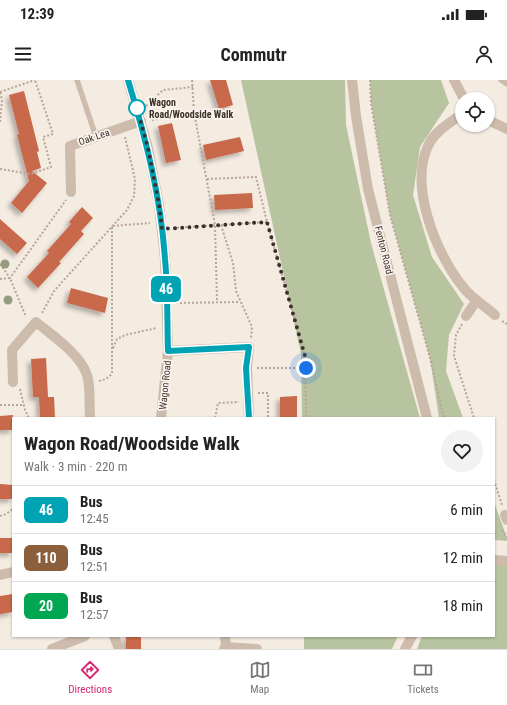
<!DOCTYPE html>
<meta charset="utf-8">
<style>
:root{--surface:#fff;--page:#f2f2f2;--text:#222;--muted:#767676;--line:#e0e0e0;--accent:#db2777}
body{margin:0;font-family:"Roboto Condensed",sans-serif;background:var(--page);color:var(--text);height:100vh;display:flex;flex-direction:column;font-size:15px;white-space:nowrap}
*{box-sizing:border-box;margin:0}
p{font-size:13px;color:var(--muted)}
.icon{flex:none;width:22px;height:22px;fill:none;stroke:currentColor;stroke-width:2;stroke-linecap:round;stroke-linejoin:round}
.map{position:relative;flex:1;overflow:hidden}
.details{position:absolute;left:12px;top:337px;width:483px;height:220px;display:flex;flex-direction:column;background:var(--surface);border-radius:0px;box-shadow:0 1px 3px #0004}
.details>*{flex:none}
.badge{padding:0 8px;border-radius:6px;font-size:14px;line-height:26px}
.buttons{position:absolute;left:455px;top:12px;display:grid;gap:8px}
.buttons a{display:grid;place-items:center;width:40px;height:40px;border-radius:50%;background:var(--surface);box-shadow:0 1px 3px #0004;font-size:20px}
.you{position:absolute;width:20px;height:20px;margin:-10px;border:3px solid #fff;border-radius:50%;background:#1a73e8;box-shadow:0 0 0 6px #1a73e833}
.map>.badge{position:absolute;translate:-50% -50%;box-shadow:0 0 0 2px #fff}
.round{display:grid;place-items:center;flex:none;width:42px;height:42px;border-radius:21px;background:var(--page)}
.overview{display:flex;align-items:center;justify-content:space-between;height:68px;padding:0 12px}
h1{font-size:19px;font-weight:700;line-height:30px}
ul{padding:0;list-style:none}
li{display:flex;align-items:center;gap:12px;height:48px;padding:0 12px;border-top:1px solid var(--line)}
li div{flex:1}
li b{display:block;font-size:15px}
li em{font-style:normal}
li .badge{min-width:44px;font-weight:700;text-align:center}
.status{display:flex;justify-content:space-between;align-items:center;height:28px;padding:0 20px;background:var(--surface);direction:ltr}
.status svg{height:11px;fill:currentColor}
header{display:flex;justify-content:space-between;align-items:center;height:52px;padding:0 12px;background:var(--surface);font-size:18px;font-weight:700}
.tabs{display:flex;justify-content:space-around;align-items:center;height:56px;border-top:1px solid var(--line);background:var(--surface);font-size:11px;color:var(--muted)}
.tabs a{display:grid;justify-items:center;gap:2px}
.tabs .active{color:var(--accent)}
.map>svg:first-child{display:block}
.green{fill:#b8c4a0}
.building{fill:#c8694b;filter:url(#shadow)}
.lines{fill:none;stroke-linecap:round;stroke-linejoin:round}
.path{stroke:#b9a596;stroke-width:2;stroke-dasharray:2 2;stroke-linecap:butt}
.service{stroke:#cdbbac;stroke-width:5.5}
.minor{stroke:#cdbbac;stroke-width:10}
.tertiary{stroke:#cdbbac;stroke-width:10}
.tree{fill:#969b7f}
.line-casing{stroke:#fff;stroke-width:9}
.line{stroke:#00a3b4;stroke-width:6}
.walk{stroke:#3b302b;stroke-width:4;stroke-dasharray:0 7.2}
.stop-dot{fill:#fff;stroke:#00a3b4;stroke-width:2}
.labels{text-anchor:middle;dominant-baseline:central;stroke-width:3.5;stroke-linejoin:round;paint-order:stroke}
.stop-label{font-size:10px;font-weight:bold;fill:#3b302b;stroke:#fbf5ee;text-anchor:start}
.street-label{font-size:10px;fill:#3b302b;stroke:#fbf5ee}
</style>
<div class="status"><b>12:39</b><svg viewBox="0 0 49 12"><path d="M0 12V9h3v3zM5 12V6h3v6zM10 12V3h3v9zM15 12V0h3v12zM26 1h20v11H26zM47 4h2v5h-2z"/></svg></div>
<header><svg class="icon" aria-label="menu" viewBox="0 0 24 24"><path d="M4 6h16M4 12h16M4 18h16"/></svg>Commutr<svg class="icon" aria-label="person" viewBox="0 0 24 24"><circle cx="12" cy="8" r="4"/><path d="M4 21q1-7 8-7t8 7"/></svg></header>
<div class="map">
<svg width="507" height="569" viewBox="0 0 507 569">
<defs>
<filter id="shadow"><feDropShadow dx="-3.5" dy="3.5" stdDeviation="2" flood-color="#0004"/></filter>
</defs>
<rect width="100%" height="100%" fill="#f4ebe1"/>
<path class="green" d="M241,0H345L346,45L371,163L420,338H302L301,274Z
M370,0H441L449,23L420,67L413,115L432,177L464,224L449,255L446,291L463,338H439L430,278L390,135L371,23Z
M494,422L507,458V461L494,460Z
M494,484L507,485V569H417L422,556H494Z
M304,556H398L392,569H304Z"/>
<path class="building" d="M210,0H226L233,25L219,29Z
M24,11L39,71L37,72L41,88L32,91L47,103L22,133L11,123L29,101L17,55L19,54L9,15Z
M172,43L181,80L166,83L158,46Z
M240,57L244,71L206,80L203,65Z
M252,113L253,128L215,130L214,115Z
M82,127L93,138L81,151L84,154L59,182L61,183L38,208L27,197L49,173L47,171L71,144L69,142Z
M0,139L27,163L17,174L0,159Z
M71,208L108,218L105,233L67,223Z
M46,278L48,317H54L55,338H40L39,317H33L31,279Z
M297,316V338H280V317Z
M13,335V350H0V336Z
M0,404L13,405V419H0Z
M0,458H13V473H0Z
M13,514V532L0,534V516Z
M126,556H141V569H126Z"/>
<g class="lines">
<path class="path" d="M192,0L194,32L215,145L217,222
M370,0L371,23L390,135L430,278L444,338
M0,12L35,0
M146,26L163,10L193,7
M152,40L194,32
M0,42L2,20L0,12
M0,89L31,94L51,87L43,57L53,54L35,0
M207,99L256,97L267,142
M221,145L233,183L236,211L252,247L251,258
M173,148L267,142L305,276L306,338
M0,184L10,198L66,120
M0,199L10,198L26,237
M176,223L240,222
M42,233L54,211L127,130L134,116L135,99L125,57
M502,241L507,244
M462,244L456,255L454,276L474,338
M113,268L117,259L125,255L157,248
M257,288H305
M99,301L106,299L112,294V146L150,143
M20,309L25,330L29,338
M258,313H268V338
M0,325H24
M215,338L218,323L239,322
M494,400L502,425
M0,436L6,434L13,429
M502,450L507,458"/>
<path class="service" d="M77,0L96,57
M501,0L507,4"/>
<path class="minor" d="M128,0L148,68L159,125L165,179L168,271L161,338
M454,0L464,19
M462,34C451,42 437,50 430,62C407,103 436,174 463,207C471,218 485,226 495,235
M488,40L507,49
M71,112L70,66L141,41
M466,236L477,220
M168,271L249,267L247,288L249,338
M13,302L12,270L36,242C53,256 80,274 87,295C91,308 89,324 90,338
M505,435L507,440
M0,495L13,492
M114,556L119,569
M225,556L226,567
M52,569L85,556
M224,569L226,567L257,569"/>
<path class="tertiary" d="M352,0L356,36L368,109L427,338
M494,480L507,481
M405,569L412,556"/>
</g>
<g class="tree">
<circle cx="5" cy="184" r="4.5"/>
<circle cx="8" cy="220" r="4.5"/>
</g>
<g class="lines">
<g class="line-casing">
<path id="line" d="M128,0C146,59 161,118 165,179C168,210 167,241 168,271L249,267L246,288L249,338"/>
</g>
<use href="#line" class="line"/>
<path class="walk" d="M137,28L148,68L159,124L162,149L267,142L305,276L306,288"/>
</g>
<circle class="stop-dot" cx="137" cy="28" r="8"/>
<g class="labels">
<g class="stop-label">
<text x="149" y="22">Wagon<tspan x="149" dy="12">Road/Woodside Walk</tspan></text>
</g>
<g class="street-label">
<text transform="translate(94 57) rotate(-19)">Oak Lea</text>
<text transform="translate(384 170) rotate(76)">Fenton Road</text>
<text transform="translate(165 305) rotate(-84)">Wagon Road</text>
</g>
</g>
</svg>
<div class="buttons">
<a><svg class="icon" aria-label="locate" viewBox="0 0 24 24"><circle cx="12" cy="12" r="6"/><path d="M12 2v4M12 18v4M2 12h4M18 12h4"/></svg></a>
</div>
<div class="you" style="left:306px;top:288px"></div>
<b class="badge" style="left:166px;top:209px;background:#00a3b4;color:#fff">46</b>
<section class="details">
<div class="overview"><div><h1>Wagon Road/Woodside Walk</h1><p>Walk · 3 min · 220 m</p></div><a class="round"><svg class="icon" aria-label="heart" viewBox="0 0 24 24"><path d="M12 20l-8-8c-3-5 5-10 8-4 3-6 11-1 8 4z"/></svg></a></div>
<ul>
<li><span class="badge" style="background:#00a3b4;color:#fff">46</span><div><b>Bus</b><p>12:45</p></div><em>6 min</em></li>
<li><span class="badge" style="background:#8b5e3c;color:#fff">110</span><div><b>Bus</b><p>12:51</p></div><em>12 min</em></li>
<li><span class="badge" style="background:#00a651;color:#fff">20</span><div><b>Bus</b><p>12:57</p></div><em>18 min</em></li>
</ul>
</section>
</div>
<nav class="tabs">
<a class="active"><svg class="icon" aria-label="directions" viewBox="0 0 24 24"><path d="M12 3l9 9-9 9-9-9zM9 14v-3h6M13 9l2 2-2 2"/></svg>Directions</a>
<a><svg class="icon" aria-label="map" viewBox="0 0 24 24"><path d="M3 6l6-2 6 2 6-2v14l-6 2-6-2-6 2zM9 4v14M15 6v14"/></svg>Map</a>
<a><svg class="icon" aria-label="tickets" viewBox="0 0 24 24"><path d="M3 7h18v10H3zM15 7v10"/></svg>Tickets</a>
</nav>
